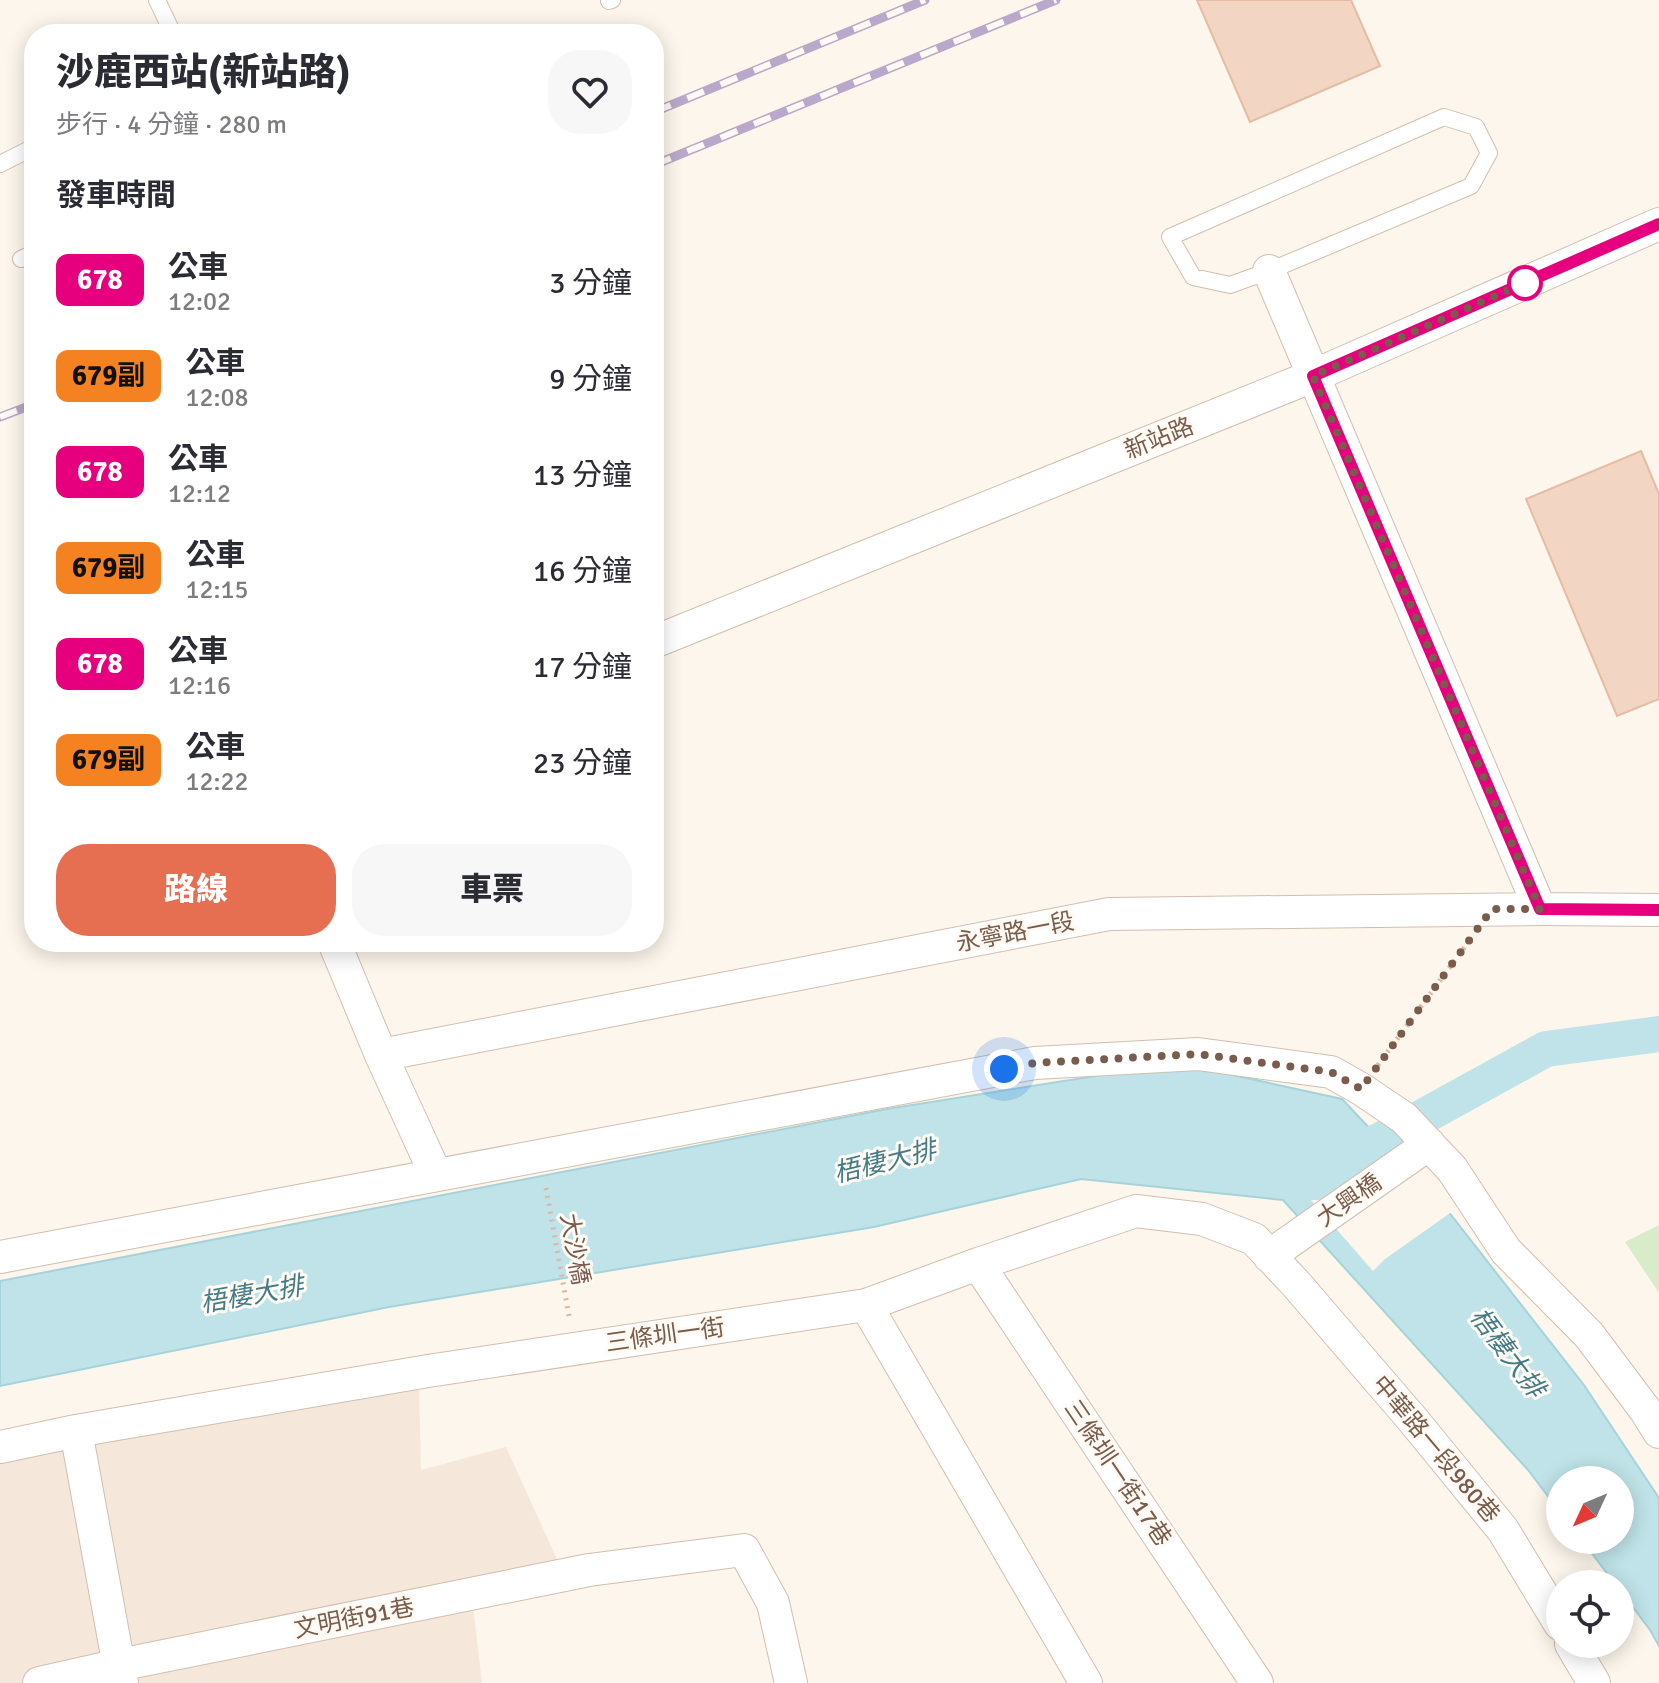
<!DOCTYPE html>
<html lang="zh-TW">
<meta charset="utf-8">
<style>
:root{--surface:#fff;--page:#f7f7f7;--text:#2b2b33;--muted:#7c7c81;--accent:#e76f51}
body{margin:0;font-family:Signika,"Noto Sans TC",sans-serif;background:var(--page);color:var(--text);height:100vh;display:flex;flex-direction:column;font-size:30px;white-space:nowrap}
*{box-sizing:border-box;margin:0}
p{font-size:26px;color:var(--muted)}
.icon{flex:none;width:44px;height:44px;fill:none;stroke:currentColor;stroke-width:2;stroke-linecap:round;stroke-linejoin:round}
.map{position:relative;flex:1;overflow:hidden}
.drawer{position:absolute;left:24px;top:24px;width:640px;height:928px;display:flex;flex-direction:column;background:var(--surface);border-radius:32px;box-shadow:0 4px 20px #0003}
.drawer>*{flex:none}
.badge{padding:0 16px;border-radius:12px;font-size:28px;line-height:52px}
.needle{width:52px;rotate:226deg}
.tools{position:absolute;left:1546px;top:1466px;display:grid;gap:16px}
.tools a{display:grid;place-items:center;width:88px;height:88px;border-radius:50%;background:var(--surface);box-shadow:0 4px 20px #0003;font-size:40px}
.you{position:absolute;width:40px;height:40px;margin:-20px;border:6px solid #fff;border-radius:50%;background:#1a73e8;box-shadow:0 0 0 12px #1a73e833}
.map>.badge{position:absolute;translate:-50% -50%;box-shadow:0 0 0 4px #fff}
h2{padding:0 32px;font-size:30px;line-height:72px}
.round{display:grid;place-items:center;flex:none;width:84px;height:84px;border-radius:32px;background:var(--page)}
.headline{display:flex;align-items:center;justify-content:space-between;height:136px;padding:0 32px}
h1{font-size:38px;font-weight:800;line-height:60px}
.primary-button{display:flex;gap:16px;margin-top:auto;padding:16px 32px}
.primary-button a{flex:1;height:92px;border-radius:32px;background:var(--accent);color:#fff;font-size:32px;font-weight:800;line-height:92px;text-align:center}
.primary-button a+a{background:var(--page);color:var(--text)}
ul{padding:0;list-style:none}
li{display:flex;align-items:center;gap:24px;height:96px;padding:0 32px}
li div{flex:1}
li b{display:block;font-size:30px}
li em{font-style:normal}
li .badge{min-width:88px;font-weight:700;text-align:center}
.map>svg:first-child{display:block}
.residential{fill:#f5e8da}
.green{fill:#d8ecc9}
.water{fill:#bfe3e8;stroke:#a5d3da;stroke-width:2}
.pier{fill:#fdf6ec}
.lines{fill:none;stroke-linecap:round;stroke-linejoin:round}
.canal{stroke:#bfe3e8;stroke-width:36}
.building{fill:#f3d5c3;stroke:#e6bba3;stroke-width:2}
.service-casing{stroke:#d1beb0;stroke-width:18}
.minor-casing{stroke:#d1beb0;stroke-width:34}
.path{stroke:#d9b8a5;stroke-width:5;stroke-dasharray:2 6;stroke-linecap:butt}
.service{stroke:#fff;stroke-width:16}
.minor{stroke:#fff;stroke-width:32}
.rail-casing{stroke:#b9a8c9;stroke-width:9}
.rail{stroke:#fffaf3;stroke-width:6;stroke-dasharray:18;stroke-linecap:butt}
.line-casing{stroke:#fff;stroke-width:18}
.line{stroke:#e6007e;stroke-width:12}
.walk{stroke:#7a5c4d;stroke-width:8;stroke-dasharray:0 14.4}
.stop-dot{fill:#fff;stroke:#e6007e;stroke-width:4}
.labels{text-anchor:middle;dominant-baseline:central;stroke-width:6;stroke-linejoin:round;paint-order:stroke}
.street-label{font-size:24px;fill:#7a5c4d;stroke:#fffaf3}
.water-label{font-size:26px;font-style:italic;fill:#437c86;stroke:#fffaf3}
</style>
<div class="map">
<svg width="1659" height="1683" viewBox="0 0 1659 1683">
<rect width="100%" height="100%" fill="#fdf6ec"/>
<path class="residential" d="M419,1382L421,1470L506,1447L566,1579L471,1589L482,1683H0V1461Z"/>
<path class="green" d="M1659,1225V1293L1625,1242Z"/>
<path class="water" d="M1178,1063L1342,1099L1451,1215L1584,1385L1659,1498V1646L1650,1630L1620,1590V1584H1615L1582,1540H1620V1480H1560V1512L1528,1470L1283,1200L1081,1179L874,1227L389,1307L0,1386V1281L887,1109Z"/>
<path class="pier" d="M1399,1154L1453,1211L1385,1259L1373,1271L1311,1200H1337Z"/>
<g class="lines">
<path class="canal" d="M1340,1158L1381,1140L1546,1049L1659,1034"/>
</g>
<path class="building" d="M1197,0H1351L1380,66L1250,122Z
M1641,451L1659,494V699L1617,716L1526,499Z"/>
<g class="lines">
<g class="service-casing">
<path id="service" d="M157,0L173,34
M609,1L612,0
M1444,117L1476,127L1489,153L1471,186L1269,271L1230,285L1193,277L1170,237Z
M0,164L34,147
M21,259L34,253"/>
</g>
<g class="minor-casing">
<path id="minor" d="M1269,271L1540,909
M654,642L1313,376L1659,224
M334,942L381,1055L436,1175
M381,1055L1109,914L1540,909L1659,910
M1269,1256L1429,1144
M0,1257L1035,1063L1198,1054L1331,1072L1361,1089L1404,1118L1452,1169L1506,1251L1589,1335L1646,1411L1659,1432
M978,1264L1257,1683
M866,1305L1086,1683
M76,1431L122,1683
M0,1447L76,1431L428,1371L866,1305L978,1264L1136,1211L1202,1219L1254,1239L1297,1285L1413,1420L1503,1530L1560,1624
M1571,1644L1594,1683
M39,1683L119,1665L589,1570L744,1550L773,1603L791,1683"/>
</g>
<path class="path" d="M1378,1065L1469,941
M546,1188L569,1316"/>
<use href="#service" class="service"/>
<use href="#minor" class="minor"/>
<g class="rail-casing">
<path id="rail" d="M654,112L925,0
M654,165L1056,0
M0,417L34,404"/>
</g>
<use href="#rail" class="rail"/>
</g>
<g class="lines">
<g class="line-casing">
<path id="line" d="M1659,224L1313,376L1540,909L1659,910"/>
</g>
<use href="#line" class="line"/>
<path class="walk" d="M1004,1069L1035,1063L1198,1054L1331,1072L1361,1089L1492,909H1540L1313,376L1525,283"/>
</g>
<circle class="stop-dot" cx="1525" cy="283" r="16"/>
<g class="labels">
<g class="street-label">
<text transform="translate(1159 438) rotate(-22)">新站路</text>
<text transform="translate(1015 932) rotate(-11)">永寧路一段</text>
<text transform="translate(1349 1200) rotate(-35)">大興橋</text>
<text transform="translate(575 1249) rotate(80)">大沙橋</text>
<text transform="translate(665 1335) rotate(-8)">三條圳一街</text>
<text transform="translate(1436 1449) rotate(50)">中華路一段980巷</text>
<text transform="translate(1118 1473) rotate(56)">三條圳一街17巷</text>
<text transform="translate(354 1618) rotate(-11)">文明街91巷</text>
</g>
<g class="water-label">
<text transform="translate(885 1162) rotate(-14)">梧棲大排</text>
<text transform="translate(252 1295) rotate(-10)">梧棲大排</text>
<text transform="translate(1507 1353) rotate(53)">梧棲大排</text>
</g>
</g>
</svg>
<div class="tools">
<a><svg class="needle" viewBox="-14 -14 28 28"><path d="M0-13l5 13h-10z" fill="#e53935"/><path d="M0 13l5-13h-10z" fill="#7c7c81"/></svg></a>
<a><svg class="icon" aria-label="locate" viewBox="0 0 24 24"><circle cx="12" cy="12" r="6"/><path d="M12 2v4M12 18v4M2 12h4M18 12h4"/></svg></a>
</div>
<div class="you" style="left:1004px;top:1069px"></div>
<section class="drawer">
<div class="headline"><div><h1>沙鹿西站(新站路)</h1><p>步行 · 4 分鐘 · 280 m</p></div><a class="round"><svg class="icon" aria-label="heart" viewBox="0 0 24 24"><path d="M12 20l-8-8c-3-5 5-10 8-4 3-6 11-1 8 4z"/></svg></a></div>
<h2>發車時間</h2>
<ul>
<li><span class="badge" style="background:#e6007e;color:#fff">678</span><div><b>公車</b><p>12:02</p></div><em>3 分鐘</em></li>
<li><span class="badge" style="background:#f58220;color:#111">679副</span><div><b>公車</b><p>12:08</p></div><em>9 分鐘</em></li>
<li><span class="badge" style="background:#e6007e;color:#fff">678</span><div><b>公車</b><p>12:12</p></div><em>13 分鐘</em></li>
<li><span class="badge" style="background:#f58220;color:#111">679副</span><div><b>公車</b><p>12:15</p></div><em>16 分鐘</em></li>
<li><span class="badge" style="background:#e6007e;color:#fff">678</span><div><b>公車</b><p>12:16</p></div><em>17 分鐘</em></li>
<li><span class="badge" style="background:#f58220;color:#111">679副</span><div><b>公車</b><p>12:22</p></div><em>23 分鐘</em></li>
</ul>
<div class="primary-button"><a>路線</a><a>車票</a></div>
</section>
</div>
